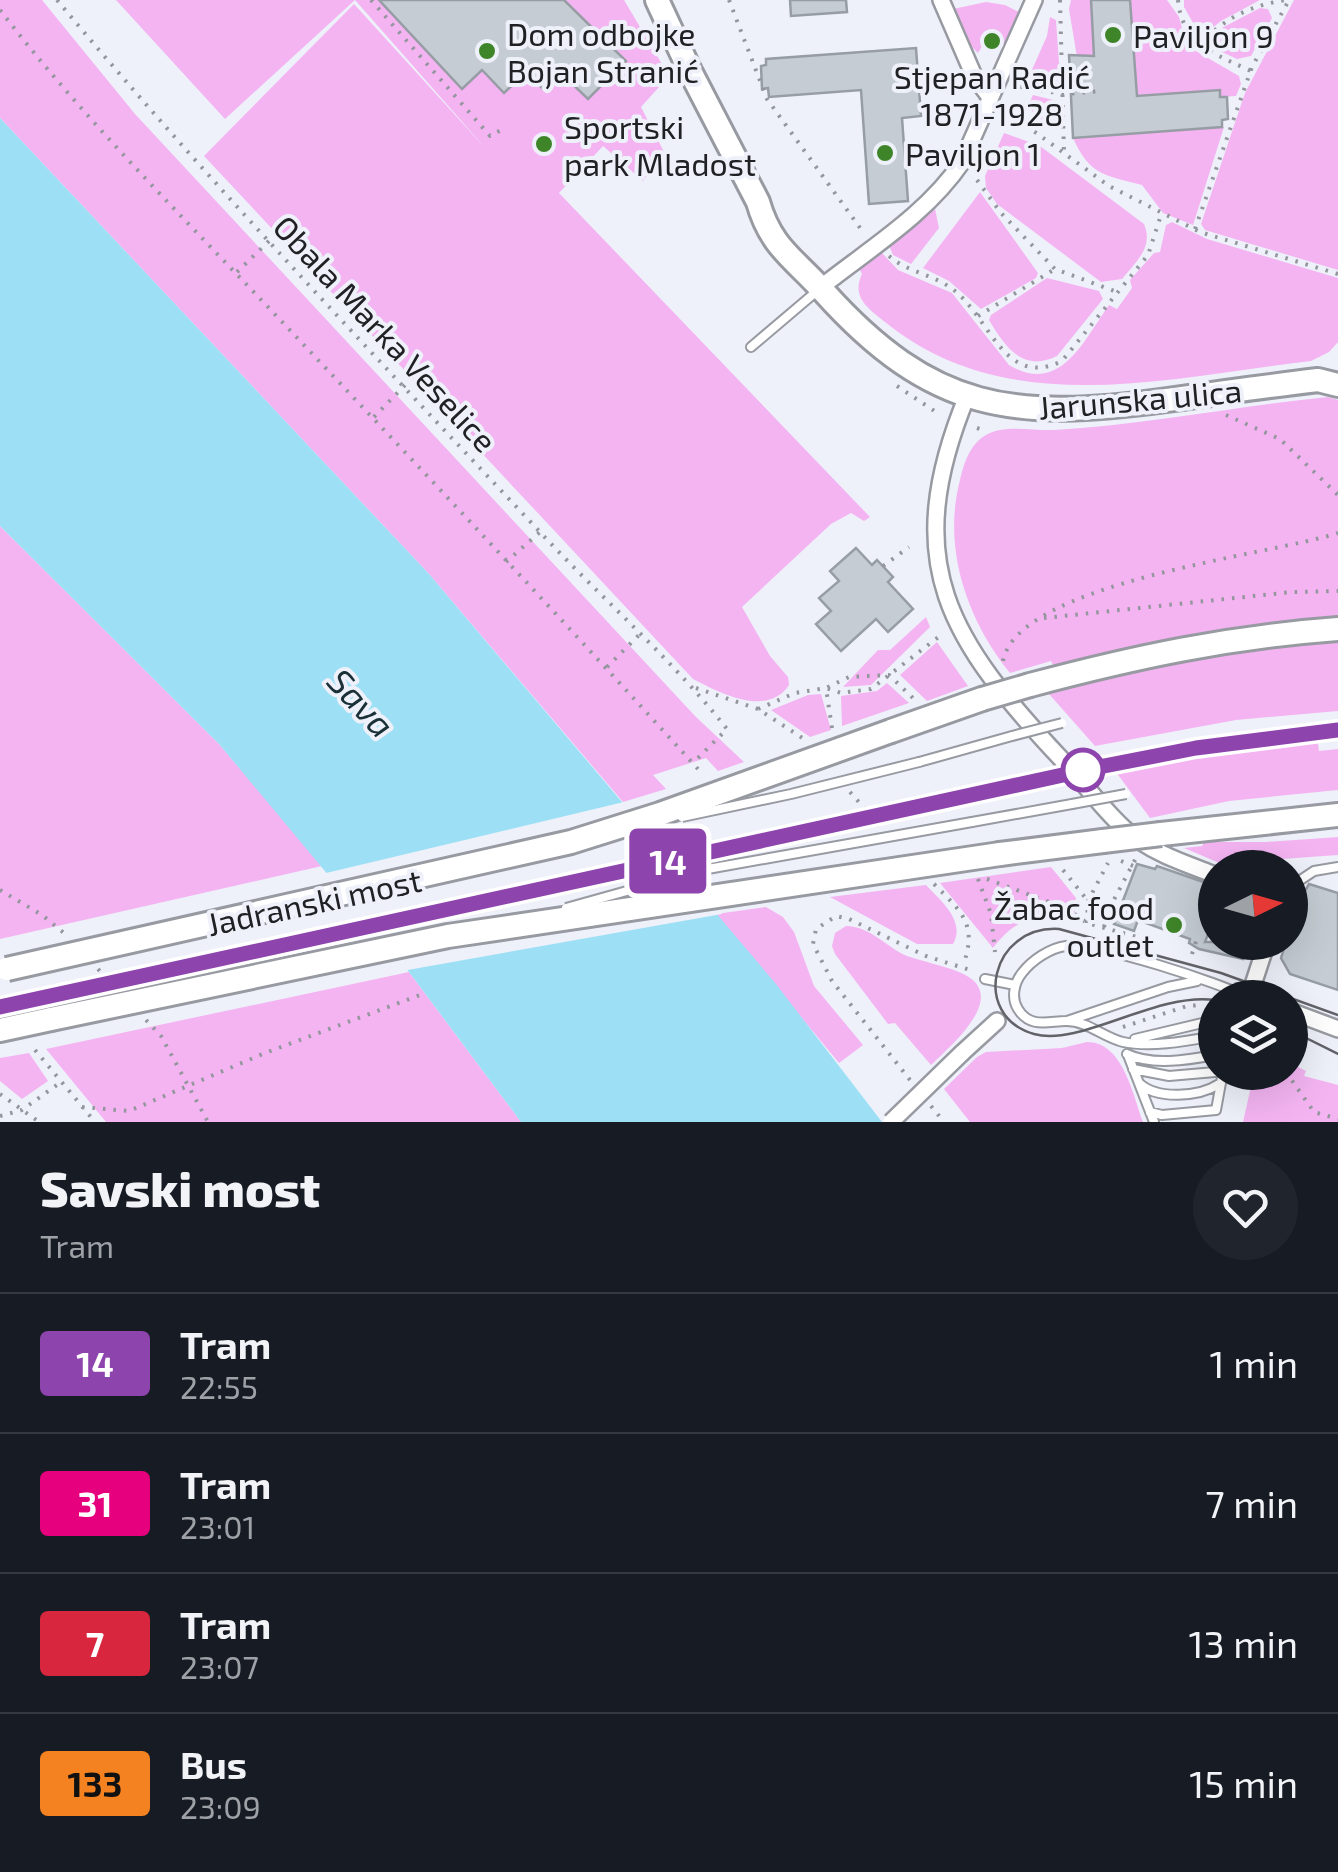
<!DOCTYPE html>
<meta charset="utf-8">
<style>
:root{--surface:#171b24;--page:#20242c;--text:#f1f3f6;--muted:#9ea1a6;--line:#363941}
body{margin:0;font-family:"Exo 2",sans-serif;background:var(--page);color:var(--text);height:100vh;display:flex;flex-direction:column;font-size:38px;white-space:nowrap}
*{box-sizing:border-box;margin:0}
p{font-size:32px;color:var(--muted)}
.icon{flex:none;width:55px;height:55px;fill:none;stroke:currentColor;stroke-width:2;stroke-linecap:round;stroke-linejoin:round}
.map{position:relative;height:1122px;overflow:hidden}
.panel{display:flex;flex-direction:column;background:var(--surface);flex:1}
.panel>*{flex:none}
.badge{padding:0 20px;border-radius:8px;font-size:35px;line-height:65px}
.needle{width:65px;rotate:85deg}
.controls{position:absolute;left:1198px;top:850px;display:grid;gap:20px}
.controls a{display:grid;place-items:center;width:110px;height:110px;border-radius:50%;background:var(--surface);box-shadow:0 10px 40px #0002;font-size:50px}
.map>.badge{position:absolute;translate:-50% -50%;box-shadow:0 0 0 5px #fff}
.round{display:grid;place-items:center;flex:none;width:105px;height:105px;border-radius:52px;background:var(--page)}
.head{display:flex;align-items:center;justify-content:space-between;height:170px;padding:0 40px}
h1{font-size:48px;font-weight:800;line-height:75px}
ul{padding:0;list-style:none}
li{display:flex;align-items:center;gap:30px;height:140px;padding:0 40px;border-top:2px solid var(--line)}
li div{flex:1}
li b{display:block;font-size:38px}
li em{font-style:normal}
li .badge{min-width:110px;font-weight:700;text-align:center}
.map>svg:first-child{display:block}
.green{fill:#f4b4f2}
.water{fill:#9de0f5}
.pier{fill:#eef1fa}
.building{fill:#c5ccd3;stroke:#979da4;stroke-width:2.5}
.lines{fill:none;stroke-linecap:round;stroke-linejoin:round}
.lane-casing{stroke:#989aa2;stroke-width:12}
.street-casing{stroke:#989aa2;stroke-width:20}
.secondary-casing{stroke:#989aa2;stroke-width:28}
.path{stroke:#94969d;stroke-width:4;stroke-dasharray:2.5 8;stroke-linecap:butt}
.lane{stroke:#fff;stroke-width:8}
.street{stroke:#fff;stroke-width:15}
.secondary{stroke:#fff;stroke-width:22}
.tram{stroke:#626368;stroke-width:2.5}
.lane-bridge-casing{stroke:#989aa2;stroke-width:12;stroke-linecap:butt}
.street-bridge-casing{stroke:#989aa2;stroke-width:20;stroke-linecap:butt}
.secondary-bridge-casing{stroke:#989aa2;stroke-width:28;stroke-linecap:butt}
.path-bridge{stroke:#94969d;stroke-width:4;stroke-dasharray:2.5 8;stroke-linecap:butt}
.lane-bridge{stroke:#fff;stroke-width:8}
.street-bridge{stroke:#fff;stroke-width:15}
.secondary-bridge{stroke:#fff;stroke-width:22}
.line-casing{stroke:#fff;stroke-width:22}
.line{stroke:#8e44ad;stroke-width:15}
.poi-dot{fill:#3e8428;stroke:#eef1fa;stroke-width:4}
.stop-dot{fill:#fff;stroke:#8e44ad;stroke-width:5}
.labels{text-anchor:middle;dominant-baseline:central;stroke-width:8;stroke-linejoin:round;paint-order:stroke}
.poi-label{font-size:32px;fill:#202124;stroke:#eef1fa;text-anchor:start}
.street-label{font-size:32px;fill:#202124;stroke:#eef1fa}
.water-label{font-size:35px;font-style:italic;fill:#1a2f36;stroke:#eef1fa}
</style>
<div class="map">
<svg width="1338" height="1122" viewBox="0 0 1338 1122">
<rect width="100%" height="100%" fill="#eef1fa"/>
<path class="green" d="M0,0H42L135,114L696,717L744,762L718,771L706,758L653,775L666,789L623,802L429,574L0,118Z
M116,0H355L225,119Z
M355,0H624L669,76L641,107L664,152L643,181L603,146L559,193L870,517L864,521L851,513L831,524L742,607L770,656L788,677L789,685C767,718 720,693 693,679L204,156L354,4L487,150Z
M1071,0H1091L1095,69L1078,63L1069,9Z
M1130,0H1167L1179,17L1187,46L1239,76L1241,84L1236,96L1220,97L1219,90L1127,96L1135,78Z
M1184,0H1260L1221,21L1201,37L1184,7Z
M1294,0H1338V270L1205,230L1201,224L1245,93Z
M986,2L1005,5L1019,12L1003,47L999,38H987L978,53L968,43L953,9Z
M1260,8L1268,9L1272,18L1251,56L1237,59L1209,46L1208,40L1216,31Z
M1050,17L1056,20L1060,77L1054,87L1037,86L1031,81V72L1047,36Z
M1033,95L1057,101L1060,129C1048,128 1032,116 1029,104Z
M1224,127L1193,225L1163,213L1142,185C1105,175 1090,176 1073,138Z
M1004,133L1040,146L1144,224C1154,247 1136,262 1122,279L1101,282L997,204L986,188L985,176Z
M980,192L1038,273L1036,278L981,309L949,281L923,268Z
M935,209L939,228L911,264L893,255L889,245Z
M1172,222L1207,239L1338,278V342L1329,352L1311,361C1168,377 1008,422 885,322C868,308 851,297 862,274L859,268L881,252L898,270L952,293L1009,365C1060,396 1084,340 1109,305L1117,309L1132,288L1130,280L1154,253L1160,252L1166,225Z
M1047,278L1099,291L1103,299L1057,356C1023,373 1005,347 989,320L991,315Z
M1328,397L1338,400V617L1198,633L1053,665L1051,661L1010,673C967,620 942,548 960,480C964,463 970,444 986,435C1004,424 1034,431 1054,430C1146,425 1236,406 1328,397Z
M0,526L219,744L322,866L0,939Z
M926,617L930,627L871,685L843,687L878,650H890Z
M937,642L968,686L927,701L900,675Z
M1338,642V711L1236,720L1095,746L1049,694C1147,664 1237,650 1338,642Z
M887,683L909,703L842,726L841,696L877,691Z
M821,694L831,730L810,737L771,710L808,695Z
M1317,736L1319,751L1338,749V790L1229,801L1150,818L1113,768Z
M1338,837V855L1282,859L1257,852L1252,867H1229L1184,848L1202,846L1204,842H1266Z
M1051,867L1076,898L1074,919L1070,921C1034,914 1016,918 993,948L940,883Z
M926,885C941,901 966,921 953,944H917L830,897Z
M766,907L783,917L794,932L814,986L863,1045L839,1063L716,914Z
M846,926C870,926 886,947 907,956C924,962 942,965 959,972C1012,993 955,1042 931,1065L895,1023L888,1024L835,954L832,946L835,933Z
M409,972L521,1122H106L46,1049Z
M1087,1042C1123,1042 1133,1095 1143,1122H970L944,1089L977,1057L986,1052L1062,1048Z
M29,1053L48,1081L22,1099L0,1081V1058Z
M1290,1063L1306,1071L1304,1076L1338,1085V1122H1243L1254,1073L1290,1072Z"/>
<path class="water" d="M0,118L429,574L776,984L882,1122H521L409,972L219,744L0,526Z"/>
<path class="pier" d="M628,801L722,914L402,971L322,874Z"/>
<path class="building" d="M379,0H564L626,61L588,99L560,72L543,89L526,72L504,93L482,70L462,89Z
M790,0H846L847,12L791,16Z
M1091,0H1130L1137,96L1220,90V97H1227L1228,119L1222,120V127L1073,138L1069,55L1094,56Z
M916,48L921,116L902,118L908,201L869,204L861,90L769,97L768,88L762,89L761,66L766,65V59Z
M856,548L872,565L877,560L893,577L888,582L913,609L888,632L876,619L841,651L816,624L831,611L819,598L839,581L830,571Z
M1137,864L1155,869L1157,866L1215,886V916L1205,942H1247L1243,959L1199,949L1189,943L1190,939L1138,920L1134,931L1114,924Z
M1309,884L1338,893V990L1290,974L1281,958L1286,942H1290V928L1299,901Z"/>
<g class="lines">
<g class="lane-casing">
<path id="lane" d="M751,347L817,291
M919,762L1012,736
M972,822L1072,804
M1290,887L1314,871L1338,867
M985,979L1015,985
M1067,1021L1168,987L1197,981
M1215,1036C1187,1041 1151,1048 1123,1042C1104,1038 1088,1021 1066,1021C1049,1021 1030,1029 1018,1009C1011,998 1014,983 1022,973C1032,960 1050,948 1066,946C1097,942 1220,983 1249,998
M1135,1039L1215,1020
M1127,1054C1152,1066 1188,1060 1215,1055
M1128,1055L1154,1122
M1133,1069L1169,1076L1215,1072
M1139,1083C1157,1100 1199,1097 1219,1084
M1150,1112L1162,1115L1216,1110L1223,1072"/>
</g>
<g class="street-casing">
<path id="street" d="M941,0L974,76L989,96
M820,288C869,249 926,215 962,162L1034,0
M967,396C898,564 949,640 1065,763C1086,785 1104,811 1127,831C1152,853 1184,863 1215,875
M1252,998L1249,997L1267,942
M1290,1011L1338,1029
M962,1053L997,1021"/>
</g>
<g class="secondary-casing">
<path id="secondary" d="M657,0L690,71L758,202C771,248 795,259 824,292C932,412 1014,421 1167,400C1217,393 1268,386 1318,380L1338,385
M1030,685C1135,657 1229,637 1338,629
M891,731L982,699
M1161,834L1338,815
M1000,854L1103,841
M0,1030L51,1019"/>
</g>
<path class="path" d="M57,0C210,184 376,357 540,532C601,598 671,658 727,729L693,763
M371,0L490,136L503,129
M729,0L767,99L863,232
M1060,0L1064,153
M1178,0C1182,44 1215,54 1251,71
M0,10C86,122 188,222 285,325C424,472 562,619 698,769
M1201,46C1221,18 1253,5 1286,0
M1020,87L1064,94L1103,91
M1009,113L1109,186L1200,232L1338,274
M977,180L1001,213L1055,269L1117,292
M1195,229L1252,67L1289,0
M889,256C907,272 932,274 951,288C990,315 1003,390 1062,361L1148,255L1162,212
M237,272L269,241
M978,316L1055,269
M897,386L939,414
M1226,415L1280,439L1338,495
M374,417L405,385
M977,428L983,430
M506,562L540,532
M883,566L909,547
M1044,618L1292,592L1338,591
M1003,661C1018,582 1271,555 1338,533
M607,667L639,635
M696,688L758,709L804,739
M758,709L795,693L826,688L841,693L871,689L941,635
M832,728L826,688L849,677L889,675L914,699
M850,792L880,826
M1063,870L1088,901L1109,909L1136,858
M978,879L991,914L995,952
M987,879L1068,909L1087,923L1144,939
M934,884C962,912 978,925 963,965
M0,890L42,915L64,933
M1087,923L1088,901L1108,863
M1104,927L1109,909
M1192,954L1198,935
M98,969L112,984
M146,1020L161,1036L208,1122
M1123,1027L1187,1006L1202,1005
M35,1050L95,1122
M1290,1061L1297,1042
M1286,1072L1314,1112L1338,1119
M910,1080L832,981L813,944L816,929L836,916L849,919L926,956L973,971
M0,1094L39,1122
M931,1106L944,1122
M82,1107L129,1111L265,1053L420,995
M0,1116L22,1110L61,1082"/>
<use href="#lane" class="lane"/>
<use href="#street" class="street"/>
<use href="#secondary" class="secondary"/>
<path class="tram" d="M1215,1000C1155,992 1081,1047 1034,1034C970,1016 991,925 1059,929L1221,973L1338,1015
M0,1007L1104,766L1246,741L1338,730
M1290,1030L1338,1054"/>
<g class="lane-bridge-casing">
<path id="lane-bridge" d="M1012,736L1062,723
M1072,804L1126,794
M682,817L791,794L919,762
M566,908L702,870L972,822"/>
</g>
<g class="street-bridge-casing">
<path id="street-bridge" d="M891,1122L962,1053"/>
</g>
<g class="secondary-bridge-casing">
<path id="secondary-bridge" d="M982,699L1030,685
M1103,841L1161,834
M7,969L571,842L660,814L891,731
M51,1019L448,936L1000,854"/>
</g>
<path class="path-bridge" d="M1121,861L1136,867"/>
<use href="#lane-bridge" class="lane-bridge"/>
<use href="#street-bridge" class="street-bridge"/>
<use href="#secondary-bridge" class="secondary-bridge"/>
</g>
<g class="lines">
<g class="line-casing">
<path id="line" d="M0,1007L1104,766L1196,748L1338,730"/>
</g>
<use href="#line" class="line"/>
</g>
<g class="poi-dot">
<circle cx="1113" cy="35" r="10"/>
<circle cx="992" cy="41" r="10"/>
<circle cx="487" cy="51" r="10"/>
<circle cx="544" cy="144" r="10"/>
<circle cx="885" cy="153" r="10"/>
<circle cx="1174" cy="925" r="10"/>
</g>
<circle class="stop-dot" cx="1083" cy="770" r="20"/>
<g class="labels">
<g class="poi-label">
<text x="507" y="33">Dom odbojke<tspan x="507" dy="37">Bojan Stranić</tspan></text>
<text x="1133" y="35">Paviljon 9</text>
<text x="992" y="76" text-anchor="middle">Stjepan Radić<tspan x="992" dy="37">1871-1928</tspan></text>
<text x="564" y="126">Sportski<tspan x="564" dy="37">park Mladost</tspan></text>
<text x="905" y="153">Paviljon 1</text>
<text x="1154" y="907" text-anchor="end">Žabac food<tspan x="1154" dy="37">outlet</tspan></text>
</g>
<g class="street-label">
<text transform="translate(386 333) rotate(47)">Obala Marka Veselice</text>
<text transform="translate(1140 398) rotate(-5)">Jarunska ulica</text>
<text transform="translate(314 901) rotate(-12)">Jadranski most</text>
</g>
<g class="water-label">
<text transform="translate(362 702) rotate(47)">Sava</text>
</g>
</g>
</svg>
<div class="controls">
<a><svg class="needle" viewBox="-14 -14 28 28"><path d="M0-13l5 13h-10z" fill="#e53935"/><path d="M0 13l5-13h-10z" fill="#9ea1a6"/></svg></a>
<a><svg class="icon" aria-label="layers" viewBox="0 0 24 24"><path d="M12 4l9 5-9 5-9-5zM3 14l9 5 9-5"/></svg></a>
</div>
<b class="badge" style="left:668px;top:861px;background:#8e44ad;color:#fff">14</b>
</div>
<section class="panel">
<div class="head"><div><h1>Savski most</h1><p>Tram</p></div><a class="round"><svg class="icon" aria-label="heart" viewBox="0 0 24 24"><path d="M12 20l-8-8c-3-5 5-10 8-4 3-6 11-1 8 4z"/></svg></a></div>
<ul>
<li><span class="badge" style="background:#8e44ad;color:#fff">14</span><div><b>Tram</b><p>22:55</p></div><em>1 min</em></li>
<li><span class="badge" style="background:#e6007e;color:#fff">31</span><div><b>Tram</b><p>23:01</p></div><em>7 min</em></li>
<li><span class="badge" style="background:#d7263d;color:#fff">7</span><div><b>Tram</b><p>23:07</p></div><em>13 min</em></li>
<li><span class="badge" style="background:#f58220;color:#111">133</span><div><b>Bus</b><p>23:09</p></div><em>15 min</em></li>
</ul>
</section>
